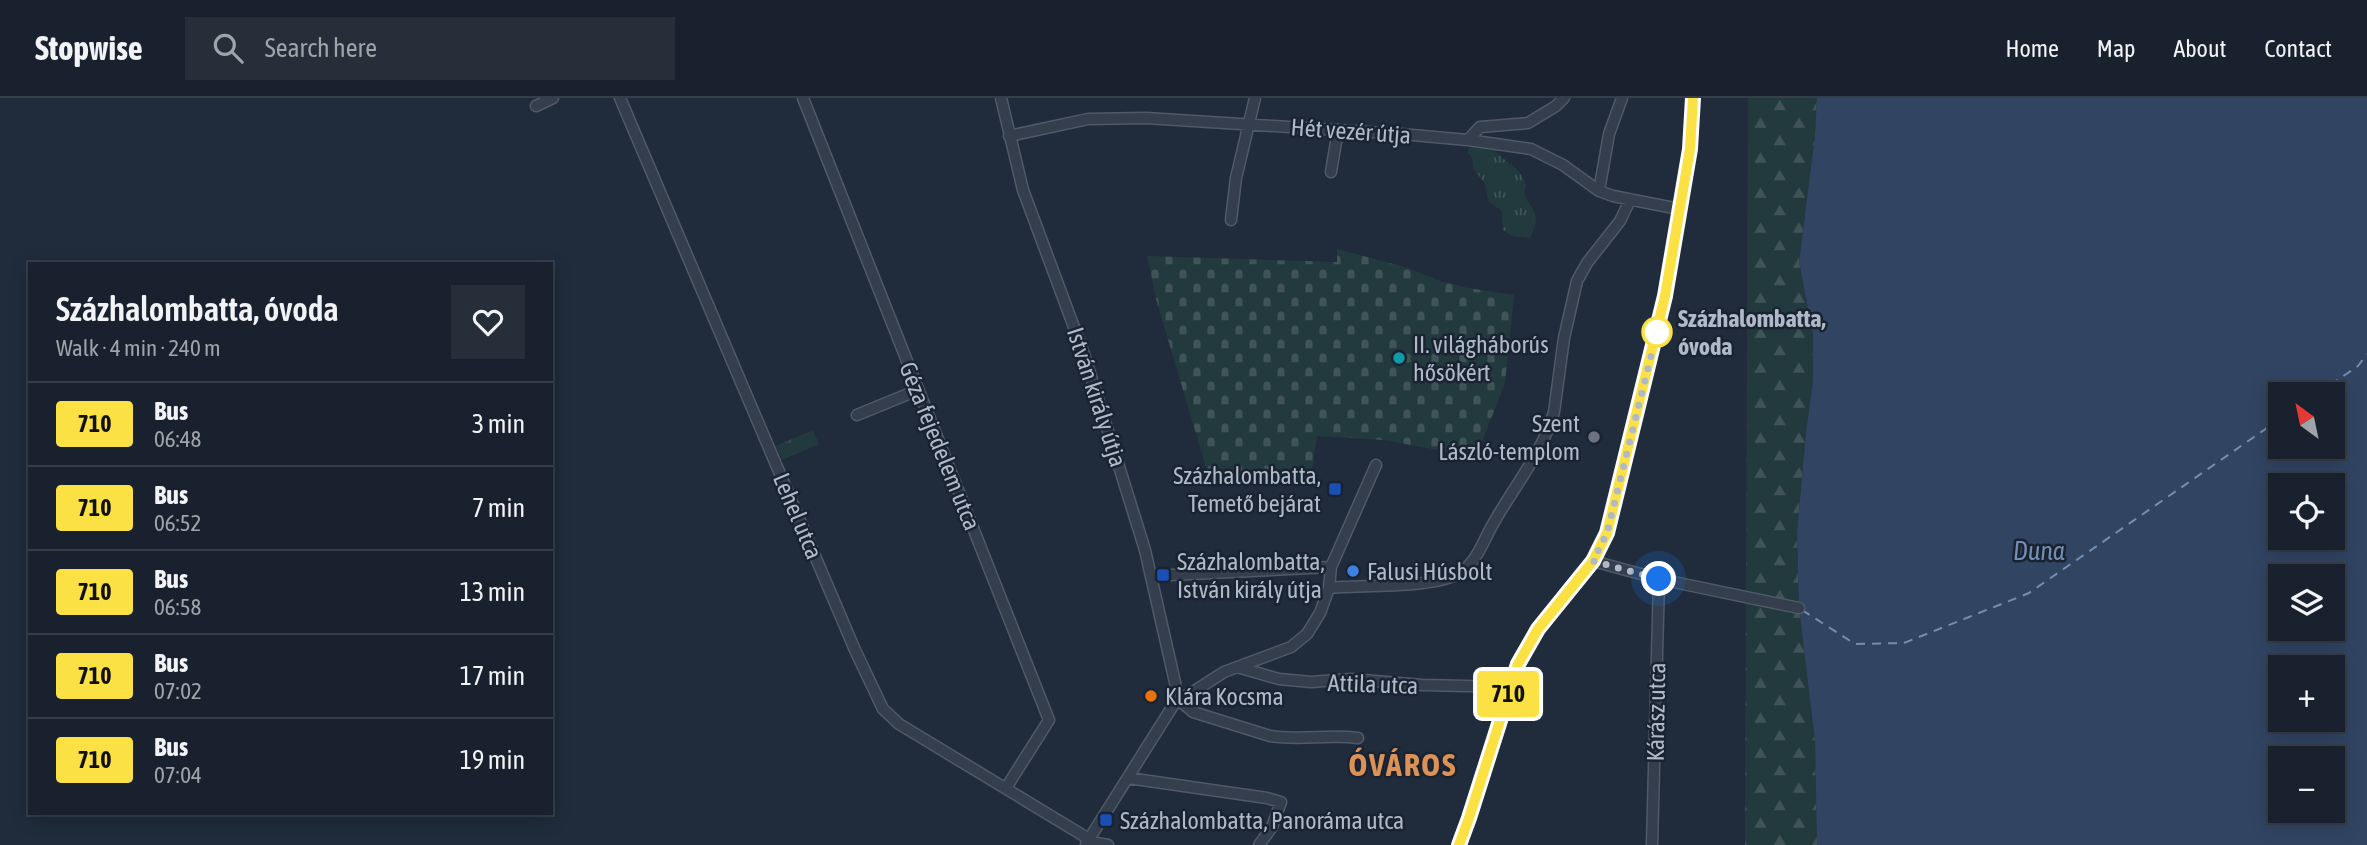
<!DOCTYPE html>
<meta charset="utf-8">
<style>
:root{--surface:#18212d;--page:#252e39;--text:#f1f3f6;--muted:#9fa3aa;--line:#363e49}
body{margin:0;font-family:"Asap Condensed",sans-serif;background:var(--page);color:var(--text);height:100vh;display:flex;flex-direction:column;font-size:26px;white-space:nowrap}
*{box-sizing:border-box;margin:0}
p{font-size:23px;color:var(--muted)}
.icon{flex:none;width:38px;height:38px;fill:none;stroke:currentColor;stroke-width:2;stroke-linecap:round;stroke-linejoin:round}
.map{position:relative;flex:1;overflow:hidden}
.side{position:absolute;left:28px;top:164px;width:525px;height:553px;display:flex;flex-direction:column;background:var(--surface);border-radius:0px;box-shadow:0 4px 18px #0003,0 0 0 2px var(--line)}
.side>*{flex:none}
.badge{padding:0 14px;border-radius:5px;font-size:24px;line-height:46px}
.needle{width:46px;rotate:327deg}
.tools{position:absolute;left:2268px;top:284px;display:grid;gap:14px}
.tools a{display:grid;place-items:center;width:77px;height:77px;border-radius:0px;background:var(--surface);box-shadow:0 4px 18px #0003,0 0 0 2px var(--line);font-size:35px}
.you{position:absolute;width:35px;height:35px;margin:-18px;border:5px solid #fff;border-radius:50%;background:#1a73e8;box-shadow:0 0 0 10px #1a73e833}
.map>.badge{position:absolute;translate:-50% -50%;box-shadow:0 0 0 4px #fff}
.round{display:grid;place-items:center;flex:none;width:74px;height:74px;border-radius:0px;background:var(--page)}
.headline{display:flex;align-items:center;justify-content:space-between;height:119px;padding:0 28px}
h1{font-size:33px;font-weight:600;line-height:52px}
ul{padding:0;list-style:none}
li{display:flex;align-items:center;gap:21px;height:84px;padding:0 28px;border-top:2px solid var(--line)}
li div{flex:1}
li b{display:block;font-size:26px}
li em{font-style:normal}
li .badge{min-width:77px;font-weight:700;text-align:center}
header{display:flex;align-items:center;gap:42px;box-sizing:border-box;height:98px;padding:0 35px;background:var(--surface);border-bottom:2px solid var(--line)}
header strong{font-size:33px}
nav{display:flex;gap:38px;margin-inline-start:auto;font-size:24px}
.search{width:490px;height:63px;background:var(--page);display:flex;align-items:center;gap:18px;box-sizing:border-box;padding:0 24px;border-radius:0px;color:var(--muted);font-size:26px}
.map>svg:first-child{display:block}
.grass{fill:url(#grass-tufts)}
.forest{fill:url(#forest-firs)}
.cemetery{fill:url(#cemetery-stones)}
.water{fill:#314563;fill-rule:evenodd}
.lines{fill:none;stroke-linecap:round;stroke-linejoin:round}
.ferry{stroke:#748eb2;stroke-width:2;stroke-dasharray:9 7;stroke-linecap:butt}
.minor-casing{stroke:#4f5967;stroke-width:13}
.minor{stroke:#343e4c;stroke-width:10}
.line-casing{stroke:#fff;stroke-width:16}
.line{stroke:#fbe143;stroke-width:10}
.walk{stroke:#afb9c8;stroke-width:7;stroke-dasharray:0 12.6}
.stop-dot{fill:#fff;stroke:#fbe143;stroke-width:3.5}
.culture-dot{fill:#0f9aa8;stroke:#1a2331;stroke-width:2.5}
.worship-dot{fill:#6b7280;stroke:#1a2331;stroke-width:2.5}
.transit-dot{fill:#1a4fb4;stroke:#1a2331;stroke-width:2.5}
.shop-dot{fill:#3f7fe0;stroke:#1a2331;stroke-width:2.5}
.food-dot{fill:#e8710a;stroke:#1a2331;stroke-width:2.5}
.labels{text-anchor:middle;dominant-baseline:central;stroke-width:5;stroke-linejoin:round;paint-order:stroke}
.street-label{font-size:24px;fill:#afb9c8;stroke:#1a2331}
.stop-label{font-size:24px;font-weight:bold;fill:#afb9c8;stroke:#1a2331;text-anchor:start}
.poi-label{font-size:24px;fill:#afb9c8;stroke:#1a2331;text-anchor:start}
.water-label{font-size:26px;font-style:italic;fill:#748eb2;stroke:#1a2331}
.district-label{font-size:32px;font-weight:bold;letter-spacing:2px;fill:#dc9256;stroke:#1a2331}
</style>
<header>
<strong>Stopwise</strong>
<div class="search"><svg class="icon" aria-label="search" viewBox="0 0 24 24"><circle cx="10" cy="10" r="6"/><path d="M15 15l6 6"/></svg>Search here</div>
<nav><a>Home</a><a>Map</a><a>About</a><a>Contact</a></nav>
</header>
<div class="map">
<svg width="2367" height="747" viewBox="0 0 2367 747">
<defs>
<pattern id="grass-tufts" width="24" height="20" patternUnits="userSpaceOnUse" patternTransform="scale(1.75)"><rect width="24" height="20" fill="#223a3d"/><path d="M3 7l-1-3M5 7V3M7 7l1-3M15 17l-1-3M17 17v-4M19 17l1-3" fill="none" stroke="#405458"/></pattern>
<pattern id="forest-firs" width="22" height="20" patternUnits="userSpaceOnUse" patternTransform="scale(1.75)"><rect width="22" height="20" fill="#223a3d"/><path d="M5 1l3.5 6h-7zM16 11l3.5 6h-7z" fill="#405458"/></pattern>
<pattern id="cemetery-stones" width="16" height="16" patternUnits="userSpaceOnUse" patternTransform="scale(1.75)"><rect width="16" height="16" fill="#223a3d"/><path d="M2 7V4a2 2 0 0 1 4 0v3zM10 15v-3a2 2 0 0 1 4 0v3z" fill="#405458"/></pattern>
</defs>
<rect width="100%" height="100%" fill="#202c3c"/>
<path class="grass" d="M1472,49L1496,53C1507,67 1520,68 1526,87C1518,109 1548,107 1530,140L1512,138L1503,132L1502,113L1488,103C1485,78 1486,89 1473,70L1472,59L1468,55V51Z
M813,332L819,346L782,362L776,348Z"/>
<path class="forest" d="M1748,0H1817L1815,37L1799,164L1813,237V283L1806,334L1797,435L1799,510L1815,643L1817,747H1745Z"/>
<path class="cemetery" d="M1337,151L1408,170L1440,183L1468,190L1514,197L1505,285L1476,359L1384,342L1317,338L1310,384L1210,383L1156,201L1147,158L1337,164Z"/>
<path class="water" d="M1817,0H2367V747H1817L1815,643L1799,510L1797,435L1806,334L1813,283V237L1799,164L1815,37ZM2280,296H2333V348H2280ZM2280,387H2333V439H2280ZM2280,478H2333V530H2280ZM2280,569H2333V621H2280ZM2280,660H2333V712H2280Z"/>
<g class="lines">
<path class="ferry" d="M2317,296L2358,268L2367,256
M1802,512L1855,546L1904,545L2029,495L2280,321"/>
<g class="minor-casing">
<path id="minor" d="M620,0L855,552L883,611L899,626L1089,741L1096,745L1108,747
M803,0L1049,622L1006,690
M1001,0L1023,92L1084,256L1145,452L1179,602L1193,614L1270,638C1299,643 1329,636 1358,640
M536,8L553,0
M1009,38L1088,21L1146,20L1401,36L1468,42L1531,51L1563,67L1599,93L1613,98L1679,111
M1468,42L1480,29L1528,25L1556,8L1564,0
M1331,74L1338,32
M1599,93L1609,36L1622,0
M1231,122L1236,80L1255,0
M857,317L918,292
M1593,463L1659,481L1799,510
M1171,477L1331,469
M1329,490C1362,487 1429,490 1456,477C1477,466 1482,445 1493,426C1514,388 1542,356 1554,314L1564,240L1577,183L1587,165L1620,123L1630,102
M1237,569L1279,581L1311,584L1351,581L1422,587L1510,589
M1128,680L1267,700L1281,704L1272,729L1259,747
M1086,746L1174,606L1224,574L1291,549L1307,536L1320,515L1329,490L1331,469L1376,367
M1458,747L1469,720L1518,566L1538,531L1593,463L1607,435L1665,198L1690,51L1693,0
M1652,747L1659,481"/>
</g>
<use href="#minor" class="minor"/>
</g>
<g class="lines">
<g class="line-casing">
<path id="line" d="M1459,747L1469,720L1518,566L1538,531L1593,463L1607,435L1665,198L1690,51L1693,0"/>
</g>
<use href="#line" class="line"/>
<path class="walk" d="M1657,234L1607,435L1593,463L1659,481"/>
</g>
<circle class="stop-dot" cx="1657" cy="234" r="14"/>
<circle class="culture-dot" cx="1399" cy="260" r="7"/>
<circle class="worship-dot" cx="1594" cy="339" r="7"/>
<g class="transit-dot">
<rect x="1328" y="384" width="14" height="14" rx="3.5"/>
<rect x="1156" y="470" width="14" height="14" rx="3.5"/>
<rect x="1099" y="715" width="14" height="14" rx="3.5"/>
</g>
<circle class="shop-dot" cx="1353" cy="473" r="7"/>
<circle class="food-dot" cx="1151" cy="598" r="7"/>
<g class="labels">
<g class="street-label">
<text transform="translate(1351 33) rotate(4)">Hét vezér útja</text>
<text transform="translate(1097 299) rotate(72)">István király útja</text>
<text transform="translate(940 348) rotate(68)">Géza fejedelem utca</text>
<text transform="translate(798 418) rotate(67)">Lehel utca</text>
<text transform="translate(1373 586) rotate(2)">Attila utca</text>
<text transform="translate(1656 614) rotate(-89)">Kárász utca</text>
</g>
<g class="stop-label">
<text x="1678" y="220">Százhalombatta,<tspan x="1678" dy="28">óvoda</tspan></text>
</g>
<g class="poi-label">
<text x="1413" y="246">II. világháborús<tspan x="1413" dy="28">hősökért</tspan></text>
<text x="1580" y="325" text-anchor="end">Szent<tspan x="1580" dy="28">László-templom</tspan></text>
<text x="1321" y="377" text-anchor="end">Százhalombatta,<tspan x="1321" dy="28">Temető bejárat</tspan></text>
<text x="1177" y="463">Százhalombatta,<tspan x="1177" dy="28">István király útja</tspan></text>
<text x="1367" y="473">Falusi Húsbolt</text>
<text x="1165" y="598">Klára Kocsma</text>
<text x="1120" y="722">Százhalombatta, Panoráma utca</text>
</g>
<g class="water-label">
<text x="2039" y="453">Duna</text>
</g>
<g class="district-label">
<text x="1403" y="666">ÓVÁROS</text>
</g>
</g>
</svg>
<div class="tools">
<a><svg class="needle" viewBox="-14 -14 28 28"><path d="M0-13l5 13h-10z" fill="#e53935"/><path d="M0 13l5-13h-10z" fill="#9fa3aa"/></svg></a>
<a><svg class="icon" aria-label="locate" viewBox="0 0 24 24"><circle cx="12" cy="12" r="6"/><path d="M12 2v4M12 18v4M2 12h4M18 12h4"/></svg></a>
<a><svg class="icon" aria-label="layers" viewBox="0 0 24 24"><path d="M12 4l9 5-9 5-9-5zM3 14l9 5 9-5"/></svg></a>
<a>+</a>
<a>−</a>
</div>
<div class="you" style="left:1659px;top:481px"></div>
<b class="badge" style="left:1508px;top:596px;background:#fbe143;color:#111">710</b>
<section class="side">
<div class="headline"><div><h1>Százhalombatta, óvoda</h1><p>Walk · 4 min · 240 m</p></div><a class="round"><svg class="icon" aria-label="heart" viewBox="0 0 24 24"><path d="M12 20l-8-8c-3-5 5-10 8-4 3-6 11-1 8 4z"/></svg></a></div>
<ul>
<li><span class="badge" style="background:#fbe143;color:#111">710</span><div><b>Bus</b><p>06:48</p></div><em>3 min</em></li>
<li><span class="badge" style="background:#fbe143;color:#111">710</span><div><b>Bus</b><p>06:52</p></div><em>7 min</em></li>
<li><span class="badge" style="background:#fbe143;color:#111">710</span><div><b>Bus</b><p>06:58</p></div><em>13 min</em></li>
<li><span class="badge" style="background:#fbe143;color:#111">710</span><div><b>Bus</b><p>07:02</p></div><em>17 min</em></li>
<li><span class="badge" style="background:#fbe143;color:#111">710</span><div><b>Bus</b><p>07:04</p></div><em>19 min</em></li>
</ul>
</section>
</div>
